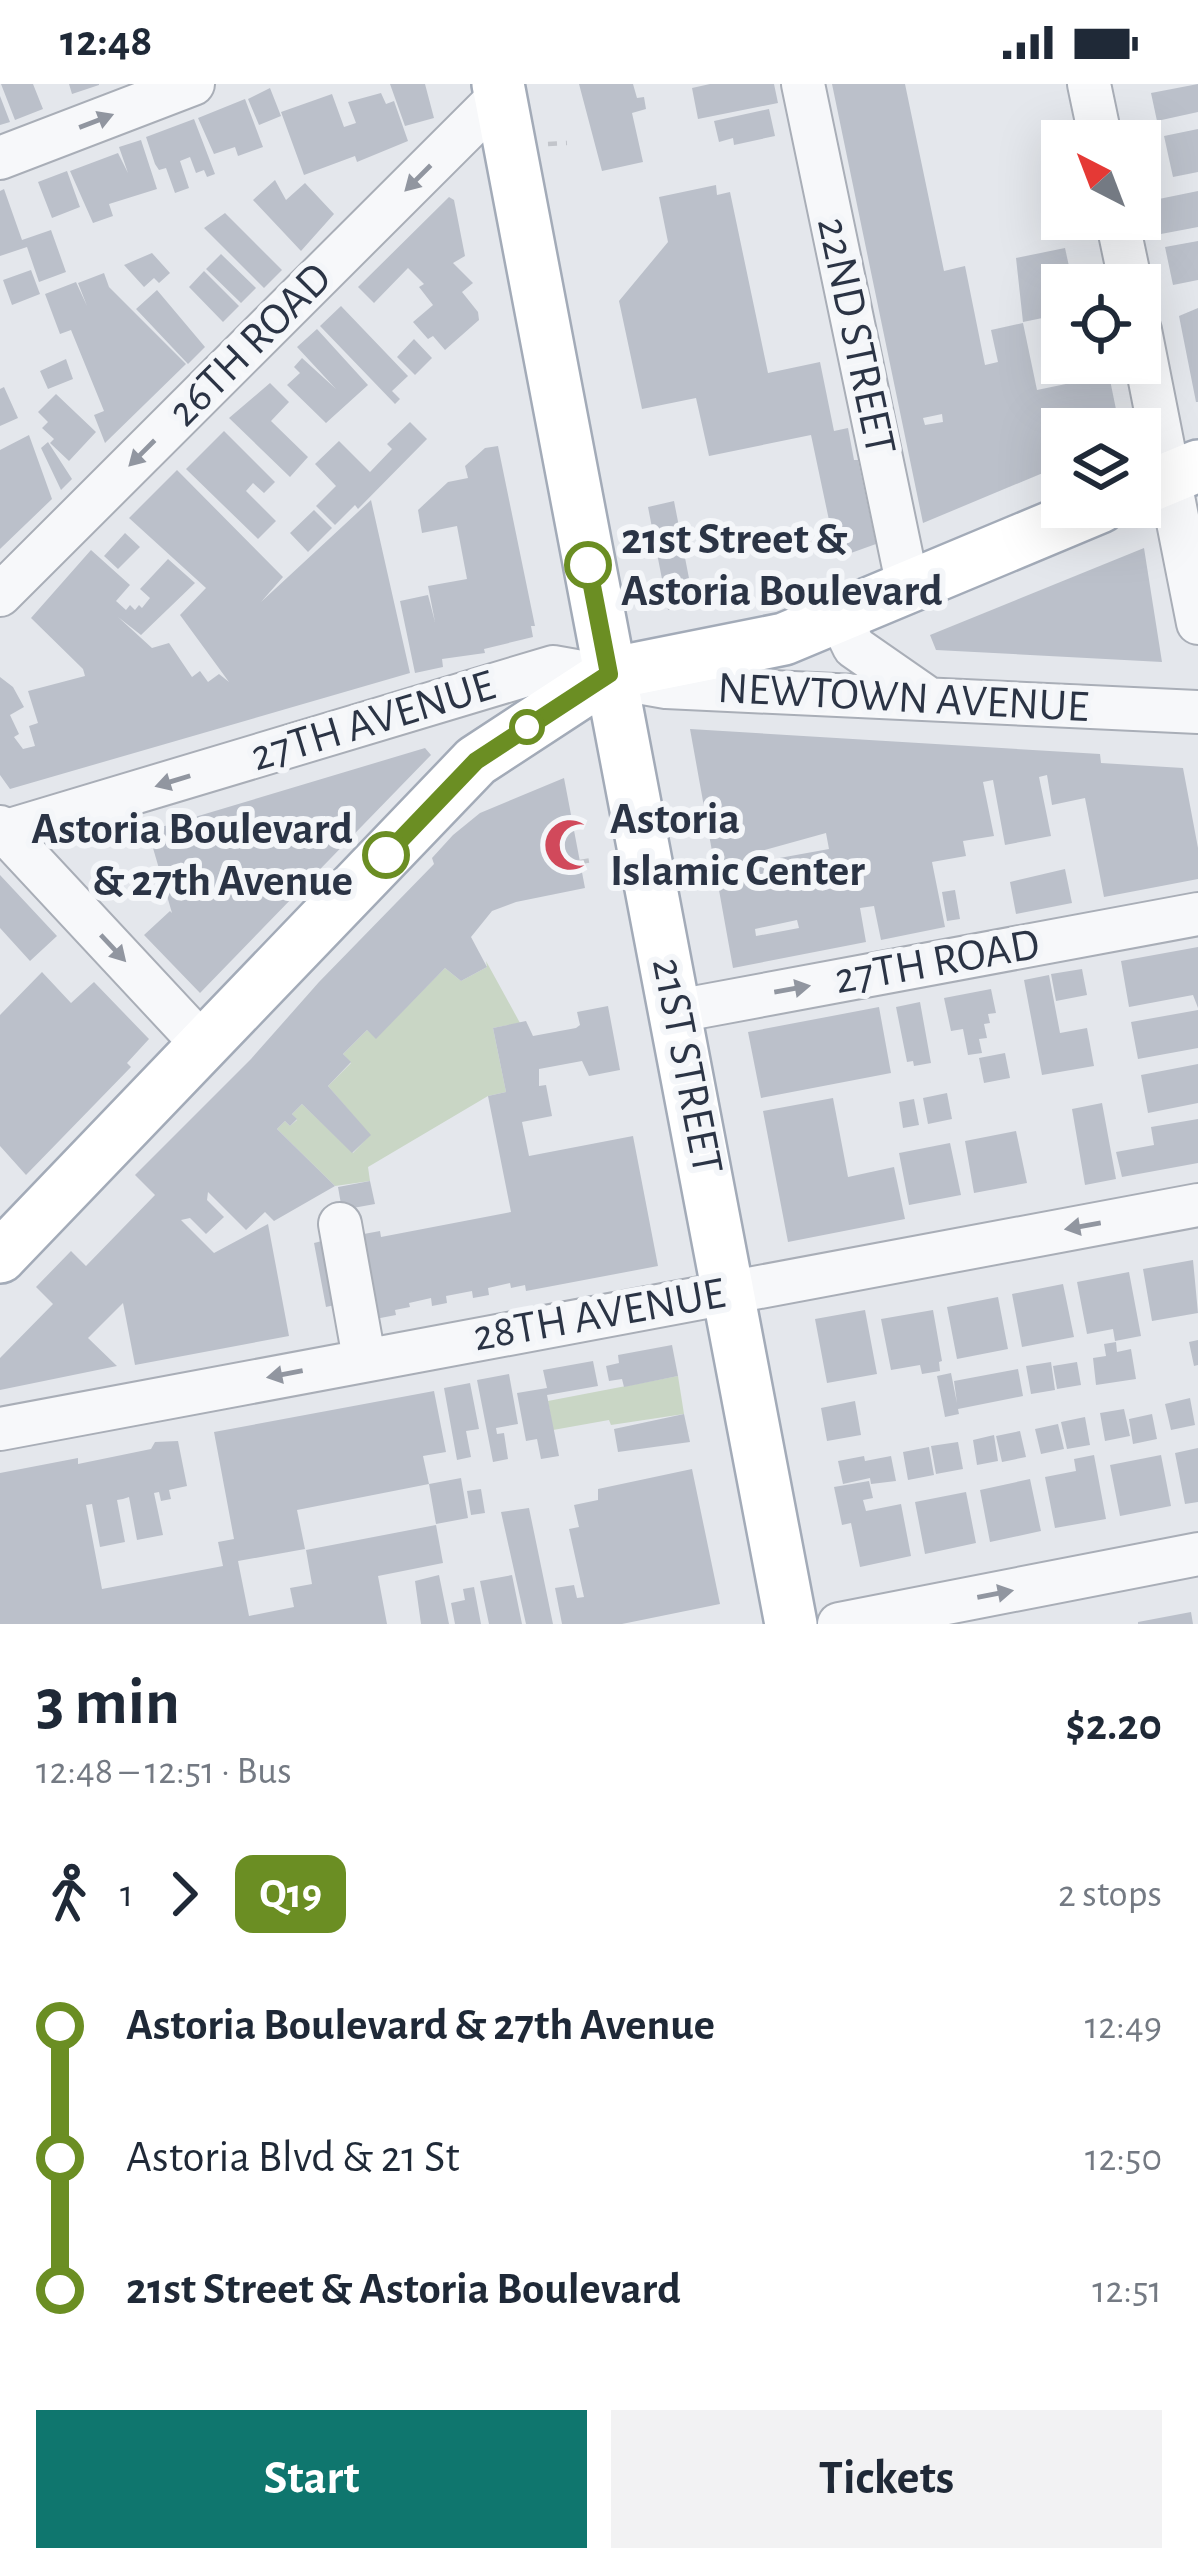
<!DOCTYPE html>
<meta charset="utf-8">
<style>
:root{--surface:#fff;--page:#f2f2f3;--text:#1f2937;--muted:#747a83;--accent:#0f766e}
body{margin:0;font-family:"Alegreya Sans",sans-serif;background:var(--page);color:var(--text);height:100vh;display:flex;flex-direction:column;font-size:45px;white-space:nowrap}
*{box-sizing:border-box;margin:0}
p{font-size:39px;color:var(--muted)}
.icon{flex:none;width:66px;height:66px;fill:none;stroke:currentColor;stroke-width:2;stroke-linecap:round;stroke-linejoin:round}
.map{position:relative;height:1540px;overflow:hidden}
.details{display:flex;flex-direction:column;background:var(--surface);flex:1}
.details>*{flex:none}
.badge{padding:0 24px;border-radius:18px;font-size:42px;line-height:78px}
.needle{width:78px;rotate:318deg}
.fabs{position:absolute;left:1041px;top:36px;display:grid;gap:24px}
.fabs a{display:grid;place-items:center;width:120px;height:120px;border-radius:0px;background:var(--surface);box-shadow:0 12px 48px #0002;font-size:60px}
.map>.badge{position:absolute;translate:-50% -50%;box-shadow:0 0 0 6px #fff}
.legs{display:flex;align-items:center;gap:18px;height:132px;padding:0 36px;font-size:39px}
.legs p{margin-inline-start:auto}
.headline{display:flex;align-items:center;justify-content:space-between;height:204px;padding:0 36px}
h1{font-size:66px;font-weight:700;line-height:90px}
.button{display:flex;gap:24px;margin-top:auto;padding:24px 36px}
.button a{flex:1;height:138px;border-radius:0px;background:var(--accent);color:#fff;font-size:48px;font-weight:700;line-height:138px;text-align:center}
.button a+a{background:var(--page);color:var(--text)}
ul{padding:0 36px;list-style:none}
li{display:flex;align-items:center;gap:42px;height:132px;font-size:45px}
li i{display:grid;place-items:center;width:18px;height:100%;margin:0 15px;background:currentColor}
li i::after{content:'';width:30px;height:30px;margin:-15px;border:9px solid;border-radius:50%;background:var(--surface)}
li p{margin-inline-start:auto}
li:first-child i{background:linear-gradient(#0000 50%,currentColor 0)}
li:last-child i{background:linear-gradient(currentColor 50%,#0000 0)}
.status{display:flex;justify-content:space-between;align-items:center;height:84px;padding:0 60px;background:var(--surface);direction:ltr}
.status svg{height:33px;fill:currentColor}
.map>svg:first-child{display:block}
.green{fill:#c9d6c5}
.building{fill:#bbc0ca;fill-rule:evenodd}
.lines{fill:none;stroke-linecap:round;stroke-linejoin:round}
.minor-casing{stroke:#a9aeb7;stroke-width:46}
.major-casing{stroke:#a3abb8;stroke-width:56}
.path{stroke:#c2c5cb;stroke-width:4.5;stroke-dasharray:9 9;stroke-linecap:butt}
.minor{stroke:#f7f8fa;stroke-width:42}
.major{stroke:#fff;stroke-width:51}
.oneway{fill:#9196a0}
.line-1-casing{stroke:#fff;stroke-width:27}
.line-1{stroke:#6b8e23;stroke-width:18}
.stop-1-dot{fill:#fff;stroke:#6b8e23;stroke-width:6}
.labels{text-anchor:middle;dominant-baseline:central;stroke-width:12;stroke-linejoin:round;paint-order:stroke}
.street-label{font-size:45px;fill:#2b3445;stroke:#f4f6f9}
.stop-label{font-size:45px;font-weight:bold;fill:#2b3445;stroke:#f4f6f9;text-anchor:start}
.poi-label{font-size:45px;font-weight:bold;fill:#2b3445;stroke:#f4f6f9;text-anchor:start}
</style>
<div class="status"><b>12:48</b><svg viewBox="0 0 49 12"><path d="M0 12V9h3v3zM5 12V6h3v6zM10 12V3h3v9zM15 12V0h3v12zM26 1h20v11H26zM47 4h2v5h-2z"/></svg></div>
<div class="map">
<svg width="1198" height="1540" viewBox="0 0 1198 1540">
<rect width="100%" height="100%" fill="#e4e7ec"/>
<path class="green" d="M486,877L520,939L493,944L506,1008L488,1012L368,1083L370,1097L335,1102L277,1045L285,1037L290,1042L297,1036L292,1030L302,1020L353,1069L370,1051L328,1002L351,979L343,970L367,946L376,954L445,884L461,897L487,883Z
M678,1292L684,1330L611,1341L609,1336L553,1346L548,1317Z"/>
<path class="building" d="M1,0H33L43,25L15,36Z
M69,0H99V1L72,10Z
M390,0H425L434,34L405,42Z
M579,0H633L637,14L644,13L646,25L632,29L643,78L602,87Z
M710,0H774L778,19L698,35L692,4Z
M832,0H905L944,187L965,182L985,281L998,278L991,246L1023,239L1037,306L1109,291L1120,345H1062V381L923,439ZM942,330L943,338L925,341L923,334Z
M1198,0V28L1157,37L1151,9Z
M270,4L281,32L259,41L248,15Z
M381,9L386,20L394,17L408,57L357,78L355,72L304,91L281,28L332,10L344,43L356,39L348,18Z
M0,12L10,38L0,41Z
M245,15L263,63L238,72L235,63L214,70L198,34Z
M769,25L775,52L734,61L733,54L719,58L714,37Z
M194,35L215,90L207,93L204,86L196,89L190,73L180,77L189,104L175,109L166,84L159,86L155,80L146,53Z
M1198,45V88L1173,93L1164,52Z
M141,56L157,105L109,120L113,132L93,139L70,87L118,69L128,89L119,63Z
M67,87L80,123L52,134L38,98Z
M275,96L286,116L305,99L334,130L301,167L253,116Z
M716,101L717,111L730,108L768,289L820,278L834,347L848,344L854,376H858L876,460L837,474L811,351L709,372L696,314L642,325L619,217L668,158L659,113Z
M4,105L22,156L51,146L66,188L39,198L27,163L0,172V107Z
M1198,107V143L1161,150L1154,116Z
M449,113L454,116L465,172L453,179L473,199L462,208L478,228L479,236L445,266L433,252L428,255L413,238L433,221L419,203L424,200L408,184L374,219L358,203Z
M225,129L282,186L264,204L204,144Z
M1198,157V196L1173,201L1165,163Z
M1065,164L1072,196L1088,192L1089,201H1062V230L1023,238L1016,174Z
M152,169L170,189L159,199L154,194L144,203L124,181Z
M221,170L256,204L241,219L206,185Z
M31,186L40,210L12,221L3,196Z
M204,187L239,222L223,238L189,203Z
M104,189L109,203L186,280L105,359L94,331L104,327L71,246L60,250L45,210L76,198L87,222L78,199Z
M157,206L205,263L188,280L136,225Z
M341,222L408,292L392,307L400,315L395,320L320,242Z
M1198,224V318H1196L1179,232Z
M317,245L368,301L326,339L287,301L300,289L294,283L302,274L336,305L297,263Z
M414,255L432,274L415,291L397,273Z
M66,275L73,295L48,305L40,287Z
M270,299L289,318L271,337L308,373L290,393L229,334Z
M4,303L18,334L0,342V305Z
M56,310L96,348L69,377L50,359L54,355L42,344L48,338L38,328Z
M410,338L427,355L358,425L355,421L335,441L316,422L336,402L315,380L339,357L370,388L392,365L387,360Z
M224,347L275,398L264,409L253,399L246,407L276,437L258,455L186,385Z
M29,351L52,415L0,465V366Z
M48,358L72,395L61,406L41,364Z
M498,362L535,542H531L533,553L484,565L485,569L442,575L443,583L415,589L400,517L428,511L435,538L428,502L467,495L457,442L422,449L418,426L448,398L468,394L465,382L485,364Z
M177,386L283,493L261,518L371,416L410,589L10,705L0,691V593L13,603L24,623L10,631L19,650L14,653L23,665L35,662L29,642L38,639L28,607L85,592L83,585L31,534L91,466L130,501L116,517L126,526L130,521L135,526L139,521L142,524L150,514L140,505L168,475L195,499L141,551L118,533L152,564L169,559L192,593L200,587L208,598L219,590L229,598L180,531L206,504L129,434Z
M674,417L694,520L668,526L648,423Z
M314,426L332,444L308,468L290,449Z
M125,449L140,463L118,485L104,472Z
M1144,464L1162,578L936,566L930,551Z
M690,645L1100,670L1101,679L1183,684L1198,764V795L1104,813L1085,714L1052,721L1047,691L1039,693L1051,752L1005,761L993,696L983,698L994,752L963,757L966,772L932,778L945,843L881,856L874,822L860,824L866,858L733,884ZM826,749L829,765L763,777L761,767ZM797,836L799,844L756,852L755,845Z
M425,664L431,671L200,909L144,851L170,827L172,829L148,747Z
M564,694L585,804L516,818L492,827L471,853L487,883L461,897L445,884L376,955L367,946L343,970L351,978L328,1002L371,1051L352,1069L302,1020L292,1030L297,1035L290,1042L285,1037L277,1045L335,1102L274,1137L265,1128L246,1146L208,1108L207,1116L224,1133L206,1150L190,1134L181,1136L214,1169L268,1140L289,1252L135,1281L123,1219L88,1254L117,1282L0,1306V1274L53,1220L36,1203L71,1167L86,1182L155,1111L135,1091L251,975L319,898L434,780L432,774L453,751L480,729Z
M1065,785L1072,819L1016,830L1010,798Z
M0,791L57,852L30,877L0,844Z
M955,806L960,835L947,837L942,808Z
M1198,863V924L1193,911L1129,923L1121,877Z
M1082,885L1087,911L1056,917L1051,890Z
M42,888L71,919L94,898L149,955L127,979L131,983L26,1091L0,1062V931Z
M1049,891L1060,949L1087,944L1094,982L1042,991L1024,896Z
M991,905L996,929L988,930L990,939L984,940L987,954L979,955L982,969L968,971L963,945L951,947L944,914Z
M920,918L931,979L914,982L913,977L907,978L896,923Z
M608,922L620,986L589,992L582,977L539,985V1002L546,1001L552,1032L522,1038L529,1072L633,1052L658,1182L526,1207L525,1201L511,1204L510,1199L488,1204L489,1211L473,1214L472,1207L446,1212L447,1219L432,1222L431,1214L409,1219L410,1223L395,1226L396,1231L370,1236L353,1152L380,1147L381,1153L511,1128L488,1012L506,1008L493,944L526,937L533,952L576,944L580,941L577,928Z
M879,923L891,989L761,1014L748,948Z
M1198,926V964L1138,975L1131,938Z
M1005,969L1010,994L984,999L979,974Z
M1198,980V1019L1148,1029L1141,991Z
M947,1009L952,1035L928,1040L923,1014Z
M833,1014L848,1093L894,1083L905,1135L788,1158L763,1027Z
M914,1015L919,1041L903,1044L899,1018Z
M1102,1019L1116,1095L1085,1101L1072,1025Z
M1198,1035V1079L1122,1093L1116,1068L1154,1061L1151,1043Z
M1016,1047L1027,1099L974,1109L965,1057Z
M950,1059L961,1111L909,1121L899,1069Z
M370,1097L375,1120L342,1126L338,1103Z
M322,1157L348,1218L326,1223L314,1159Z
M1193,1176L1198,1229L1152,1237L1143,1185Z
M1129,1188L1141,1252L1115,1257L1113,1245L1087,1250L1077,1198Z
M1063,1200L1074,1253L1022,1263L1012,1210Z
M998,1213L1008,1265L957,1275L947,1223Z
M865,1226L877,1290L827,1299L815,1235Z
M933,1226L942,1277L939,1278L940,1287L922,1290L920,1281L891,1286L881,1235Z
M1198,1256V1281L1194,1282L1189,1258Z
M1116,1258L1117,1268L1131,1265L1136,1295L1096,1301L1093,1274L1106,1272L1104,1260Z
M672,1261L678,1292L624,1303L622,1295L609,1297L606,1282L619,1279L618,1271Z
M593,1277L598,1302L547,1311L559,1372L541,1375L537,1355L526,1357L517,1309L547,1304L543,1286Z
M1051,1278L1055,1306L1031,1310L1026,1282Z
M1077,1278L1081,1301L1057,1305L1053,1282Z
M1018,1285L1023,1312L958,1325L959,1330L945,1333L937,1292L951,1289L957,1319L954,1297Z
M509,1290L518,1340L496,1344L497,1350L504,1349L508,1375L493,1378L477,1296Z
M470,1299L479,1345L466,1347L471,1373L457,1376L444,1304Z
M434,1307L446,1368L423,1372L429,1400L297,1426L305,1465L238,1477L249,1532L294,1523L290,1504L312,1500L306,1466L436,1441L443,1479L378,1492L387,1540H0V1389L78,1374V1380L151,1365L155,1358L178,1357L187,1402L169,1406L171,1415L161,1417L159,1408L154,1409L163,1451L137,1456L129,1413L123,1415L117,1416L125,1458L100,1463L92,1420L86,1421L102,1505L223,1482L218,1458L234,1455L214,1348Z
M1190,1314L1195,1341L1171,1346L1165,1320Z
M855,1317L861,1351L827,1357L821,1324Z
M1124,1325L1130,1352L1105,1357L1100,1329Z
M684,1330L690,1358L618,1368L614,1345Z
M1152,1330L1157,1355L1133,1360L1129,1335Z
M1085,1333L1090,1361L1067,1365L1061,1338Z
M1058,1340L1064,1365L1041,1370L1035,1345Z
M1020,1347L1026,1373L1002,1378L996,1352Z
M994,1351L998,1377L977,1381L973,1356Z
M958,1358L963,1385L936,1390L931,1362Z
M929,1363L934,1391L908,1396L903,1368Z
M1198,1364V1418L1185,1420L1175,1369Z
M1094,1371L1106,1435L1055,1444L1045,1393L1076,1387L1074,1375Z
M1161,1371L1171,1422L1120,1432L1110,1381Z
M864,1372L865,1377L891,1372L896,1397L871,1400L870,1394L843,1400L838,1377Z
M692,1385L720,1520L622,1540H562L555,1504L574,1501L577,1514L584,1513L569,1445L579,1443L574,1421L598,1416V1405Z
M461,1394L468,1434L436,1440L429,1400Z
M1030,1395L1041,1447L990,1458L980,1406Z
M869,1397L873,1414L863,1416L866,1427L901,1420L911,1472L860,1483L851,1439L842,1441L834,1403Z
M481,1405L485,1429L471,1431L467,1407Z
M966,1408L976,1459L925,1470L915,1418Z
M529,1424L553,1540H526L501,1428Z
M439,1491L449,1540H421L415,1497Z
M512,1491L522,1540H489L480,1497Z
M474,1503L481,1540H455L451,1519L465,1516L463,1505Z
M1191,1528L1193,1540H1138V1538Z"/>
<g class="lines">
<g class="minor-casing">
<path id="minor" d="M803,0L908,503
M1089,0L1101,57
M0,74L193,0
M1117,135L1131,201
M1140,246L1198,539
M0,511L501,11
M839,532L854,563L926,613
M0,743L204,962
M0,749L553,583L666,603L1198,628
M677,927L1198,830
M340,1140L364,1274
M0,1345L1198,1121
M839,1540L1198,1470"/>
</g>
<g class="major-casing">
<path id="major" d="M498,0L791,1540
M1140,406L1198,382
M0,1173L476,677L609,590L784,555L1100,423"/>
</g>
<path class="path" d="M548,60L567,59
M580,778L592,776"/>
<use href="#minor" class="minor"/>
<use href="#major" class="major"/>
</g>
<defs><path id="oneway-solid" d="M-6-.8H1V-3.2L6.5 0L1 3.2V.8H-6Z" transform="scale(3)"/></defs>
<g class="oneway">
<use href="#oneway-solid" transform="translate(96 37) rotate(-21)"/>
<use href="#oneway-solid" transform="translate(418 94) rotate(135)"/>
<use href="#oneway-solid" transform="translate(142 369) rotate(135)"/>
<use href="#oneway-solid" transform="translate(173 697) rotate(163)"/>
<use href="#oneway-solid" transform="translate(113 864) rotate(47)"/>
<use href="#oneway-solid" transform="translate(792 905) rotate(-10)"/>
<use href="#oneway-solid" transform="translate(1083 1142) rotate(170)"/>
<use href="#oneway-solid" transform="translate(285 1290) rotate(169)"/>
<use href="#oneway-solid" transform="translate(995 1510) rotate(-11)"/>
</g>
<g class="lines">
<g class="line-1-casing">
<path id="line-1" d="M386,771L476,677L609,590L588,481"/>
</g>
<use href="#line-1" class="line-1"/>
</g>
<defs>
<g id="mosque-bare" transform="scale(4.14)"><path d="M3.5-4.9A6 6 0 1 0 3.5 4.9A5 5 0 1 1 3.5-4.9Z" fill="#d1495b" stroke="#f4f6f9" stroke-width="2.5" paint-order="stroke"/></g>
</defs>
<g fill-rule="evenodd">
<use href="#mosque-bare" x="570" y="761"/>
</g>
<g class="stop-1-dot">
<circle cx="588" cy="481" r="21"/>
<circle cx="527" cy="643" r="15"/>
<circle cx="386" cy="771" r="21"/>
</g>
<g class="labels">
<g class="street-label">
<text transform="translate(856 252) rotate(78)">22ND STREET</text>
<text transform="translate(250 261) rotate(-45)">26TH ROAD</text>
<text transform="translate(903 614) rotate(3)">NEWTOWN AVENUE</text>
<text transform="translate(373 637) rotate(-17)">27TH AVENUE</text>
<text transform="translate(937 878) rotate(-10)">27TH ROAD</text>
<text transform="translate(687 982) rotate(79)">21ST STREET</text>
<text transform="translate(599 1231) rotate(-10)">28TH AVENUE</text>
</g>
<g class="stop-label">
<text x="621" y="455">21st Street &amp;<tspan x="621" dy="52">Astoria Boulevard</tspan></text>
<text x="353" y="745" text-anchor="end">Astoria Boulevard<tspan x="353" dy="52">&amp; 27th Avenue</tspan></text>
</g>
<g class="poi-label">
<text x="610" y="735">Astoria<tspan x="610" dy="52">Islamic Center</tspan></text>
</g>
</g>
</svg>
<div class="fabs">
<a><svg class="needle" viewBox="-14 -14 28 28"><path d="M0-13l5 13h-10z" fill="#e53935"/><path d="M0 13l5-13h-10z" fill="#747a83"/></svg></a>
<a><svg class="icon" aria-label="locate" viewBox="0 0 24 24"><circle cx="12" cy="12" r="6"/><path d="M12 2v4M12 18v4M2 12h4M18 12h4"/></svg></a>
<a><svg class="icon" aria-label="layers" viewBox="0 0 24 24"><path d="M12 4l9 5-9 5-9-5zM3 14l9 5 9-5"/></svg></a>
</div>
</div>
<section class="details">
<div class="headline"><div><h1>3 min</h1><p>12:48 – 12:51 · Bus</p></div><b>$2.20</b></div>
<div class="legs"><svg class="icon" aria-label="walk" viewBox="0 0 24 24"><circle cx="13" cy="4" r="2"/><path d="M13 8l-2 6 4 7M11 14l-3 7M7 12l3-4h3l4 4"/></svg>1<svg class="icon" aria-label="forward" viewBox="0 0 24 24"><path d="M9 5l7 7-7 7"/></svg><b class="badge" style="background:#6b8e23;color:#fff">Q19</b><p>2 stops</p></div>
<ul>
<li><i style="color:#6b8e23"></i><b>Astoria Boulevard &amp; 27th Avenue</b><p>12:49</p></li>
<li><i style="color:#6b8e23"></i><span>Astoria Blvd &amp; 21 St</span><p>12:50</p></li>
<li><i style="color:#6b8e23"></i><b>21st Street &amp; Astoria Boulevard</b><p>12:51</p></li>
</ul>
<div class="button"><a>Start</a><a>Tickets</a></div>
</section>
